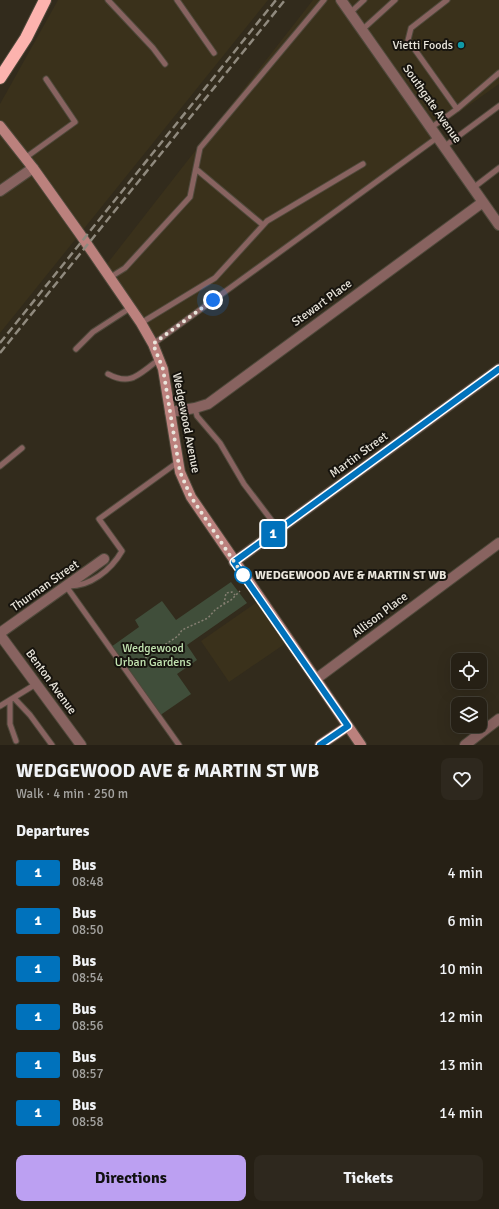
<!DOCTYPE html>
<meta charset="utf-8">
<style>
:root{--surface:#262015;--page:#2e281e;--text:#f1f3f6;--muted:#a4a3a0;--line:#423e34;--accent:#bca0f2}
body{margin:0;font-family:Signika,sans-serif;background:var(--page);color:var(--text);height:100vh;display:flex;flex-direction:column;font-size:15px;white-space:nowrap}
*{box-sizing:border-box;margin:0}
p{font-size:13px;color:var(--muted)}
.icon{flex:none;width:22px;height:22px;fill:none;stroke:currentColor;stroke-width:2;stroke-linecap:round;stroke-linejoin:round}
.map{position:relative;height:745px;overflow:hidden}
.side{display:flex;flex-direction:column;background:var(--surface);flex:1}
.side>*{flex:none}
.badge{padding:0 8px;border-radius:3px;font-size:14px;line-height:26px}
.fabs{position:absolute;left:451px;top:653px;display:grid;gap:8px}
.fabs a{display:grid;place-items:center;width:36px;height:36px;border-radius:8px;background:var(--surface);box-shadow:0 4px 16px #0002,0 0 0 1px var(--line);font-size:20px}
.you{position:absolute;width:20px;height:20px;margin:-10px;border:3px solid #fff;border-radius:50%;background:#1a73e8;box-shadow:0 0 0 6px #1a73e833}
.map>.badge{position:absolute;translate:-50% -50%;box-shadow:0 0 0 2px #fff}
h2{padding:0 16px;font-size:15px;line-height:36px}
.round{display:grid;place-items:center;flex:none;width:42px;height:42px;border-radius:8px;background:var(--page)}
.headline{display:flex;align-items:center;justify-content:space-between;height:68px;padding:0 16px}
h1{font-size:19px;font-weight:700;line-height:30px}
.cta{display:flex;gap:8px;margin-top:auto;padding:8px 16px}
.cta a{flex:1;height:46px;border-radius:8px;background:var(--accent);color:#111;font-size:16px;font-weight:700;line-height:46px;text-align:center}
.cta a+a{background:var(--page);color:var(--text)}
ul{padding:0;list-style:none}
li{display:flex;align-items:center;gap:12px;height:48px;padding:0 16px}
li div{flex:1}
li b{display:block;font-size:15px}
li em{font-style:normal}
li .badge{min-width:44px;font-weight:700;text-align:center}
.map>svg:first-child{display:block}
.built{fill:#3a311b}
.green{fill:#404e3a}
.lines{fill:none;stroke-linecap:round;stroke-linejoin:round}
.service-casing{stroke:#4f493b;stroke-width:7}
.minor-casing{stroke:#4f493b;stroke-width:12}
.tertiary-casing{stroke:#4f493b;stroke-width:12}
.secondary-casing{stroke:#4f493b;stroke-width:12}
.motorway-casing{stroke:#4f493b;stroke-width:14}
.path{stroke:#857f72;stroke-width:1.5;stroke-dasharray:2 2;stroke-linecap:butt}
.service{stroke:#886360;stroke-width:5}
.minor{stroke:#886360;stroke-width:10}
.tertiary{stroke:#886360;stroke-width:10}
.secondary{stroke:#bb817d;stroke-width:10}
.motorway{stroke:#fcb3ae;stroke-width:12}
.rail{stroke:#908a7e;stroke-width:2.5;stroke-dasharray:8 4;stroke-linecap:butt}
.line-casing{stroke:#fff;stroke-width:9}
.line{stroke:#0072bc;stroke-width:6}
.walk{stroke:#eae6dc;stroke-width:4;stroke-dasharray:0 7.2}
.culture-dot{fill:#0f9aa8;stroke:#17140e;stroke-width:1.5}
.stop-dot{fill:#fff;stroke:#0072bc;stroke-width:2}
.labels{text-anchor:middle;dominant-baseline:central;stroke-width:4;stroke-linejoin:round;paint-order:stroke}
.poi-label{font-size:12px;fill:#eae6dc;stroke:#17140e;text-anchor:end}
.street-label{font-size:12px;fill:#eae6dc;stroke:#17140e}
.stop-label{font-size:12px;font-weight:bold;fill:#eae6dc;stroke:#17140e;text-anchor:start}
.park-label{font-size:12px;fill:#c2e4b1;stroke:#17140e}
</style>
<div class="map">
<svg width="499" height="745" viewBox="0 0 499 745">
<rect width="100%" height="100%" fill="#322b1c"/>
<path class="built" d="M58,0H268L0,333V104Z
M313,0H499V84L434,130L438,137L153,344L103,269Z
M260,600L289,641L229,682L201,641Z"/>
<path class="green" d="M231,582L247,603L187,645L197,660L177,674L191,694L159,716L111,647L139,627L135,620L162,601L176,620Z"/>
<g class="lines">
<g class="service-casing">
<path id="service" d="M108,0L153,48L165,64
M177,0L214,53
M351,12L364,0
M363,29L395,0
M457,109L499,73
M432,127L457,109L408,40L411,28L447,0
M445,146L499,106
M25,158L75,122L46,79
M196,169L263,225
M473,188L499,168
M109,278L125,268L190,197L200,148L324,0
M141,323L215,278L267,221L363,164
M153,344L438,137
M76,349L93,332L130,308
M108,374C132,387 139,373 160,359
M195,408L197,416L220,443L244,484L279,530
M0,466L22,448
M66,586L179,745
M67,586C90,587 111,570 122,551L99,519L178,462
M14,698L30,715L52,745
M10,700V724L16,741
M0,706L36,684"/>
</g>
<g class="minor-casing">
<path id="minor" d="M341,0L499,225
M0,191L33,168
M170,412L195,408L208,404L483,202
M0,633L104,559
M0,635L81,745
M316,679L499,543
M465,745L499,719"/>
</g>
<g class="tertiary-casing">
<path id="tertiary" d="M234,562L499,369"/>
</g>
<g class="secondary-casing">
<path id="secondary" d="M0,126L33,168L80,234L141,323L153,344L163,369L180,472L191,497L361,745
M320,745L348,726"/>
</g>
<g class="motorway-casing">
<path id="motorway" d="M0,78L26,38L45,0"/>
</g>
<path class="path" d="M224,604L226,593L232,592L235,595
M142,660L178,636L182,630L208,618L216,609L231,600L240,591"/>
<use href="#service" class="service"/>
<use href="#minor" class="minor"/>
<use href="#tertiary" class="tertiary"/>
<use href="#secondary" class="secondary"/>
<use href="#motorway" class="motorway"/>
<path class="rail" d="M0,343L276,0
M0,353L285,0"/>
</g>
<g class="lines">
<g class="line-casing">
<path id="line" d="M320,745L348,726L234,562L499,369"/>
</g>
<use href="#line" class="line"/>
<path class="walk" d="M213,300L153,344L163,369L180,472L191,497L243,575"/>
</g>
<circle class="culture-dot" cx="461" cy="45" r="4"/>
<circle class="stop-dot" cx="243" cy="575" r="8"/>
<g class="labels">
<g class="poi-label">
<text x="453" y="45">Vietti Foods</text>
</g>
<g class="street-label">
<text transform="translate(432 104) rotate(55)">Southgate Avenue</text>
<text transform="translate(322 303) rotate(-36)">Stewart Place</text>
<text transform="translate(186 423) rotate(79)">Wedgewood Avenue</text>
<text transform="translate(359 455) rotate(-36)">Martin Street</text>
<text transform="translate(45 586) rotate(-35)">Thurman Street</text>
<text transform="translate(380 615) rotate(-37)">Allison Place</text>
<text transform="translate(51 682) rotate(54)">Benton Avenue</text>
</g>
<g class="stop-label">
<text x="255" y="575">WEDGEWOOD AVE &amp; MARTIN ST WB</text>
</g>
<g class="park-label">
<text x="153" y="648">Wedgewood<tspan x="153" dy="14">Urban Gardens</tspan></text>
</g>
</g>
</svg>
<div class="fabs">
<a><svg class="icon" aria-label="locate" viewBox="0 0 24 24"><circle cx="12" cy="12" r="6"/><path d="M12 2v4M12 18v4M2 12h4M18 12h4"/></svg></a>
<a><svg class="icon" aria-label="layers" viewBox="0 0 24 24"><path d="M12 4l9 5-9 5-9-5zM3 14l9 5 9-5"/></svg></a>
</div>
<div class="you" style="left:213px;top:300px"></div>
<b class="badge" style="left:273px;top:534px;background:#0072bc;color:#fff">1</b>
</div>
<section class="side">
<div class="headline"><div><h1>WEDGEWOOD AVE &amp; MARTIN ST WB</h1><p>Walk · 4 min · 250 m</p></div><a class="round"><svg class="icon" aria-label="heart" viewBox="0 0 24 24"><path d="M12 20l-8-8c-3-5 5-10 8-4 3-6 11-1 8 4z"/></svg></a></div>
<h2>Departures</h2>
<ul>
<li><span class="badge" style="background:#0072bc;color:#fff">1</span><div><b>Bus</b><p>08:48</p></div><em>4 min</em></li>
<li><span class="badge" style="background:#0072bc;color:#fff">1</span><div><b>Bus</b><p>08:50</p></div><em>6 min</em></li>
<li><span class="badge" style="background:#0072bc;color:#fff">1</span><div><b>Bus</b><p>08:54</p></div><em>10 min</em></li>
<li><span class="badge" style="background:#0072bc;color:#fff">1</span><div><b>Bus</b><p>08:56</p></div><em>12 min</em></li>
<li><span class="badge" style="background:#0072bc;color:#fff">1</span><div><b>Bus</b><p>08:57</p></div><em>13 min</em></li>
<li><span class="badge" style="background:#0072bc;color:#fff">1</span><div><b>Bus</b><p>08:58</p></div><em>14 min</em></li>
</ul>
<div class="cta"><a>Directions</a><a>Tickets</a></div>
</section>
